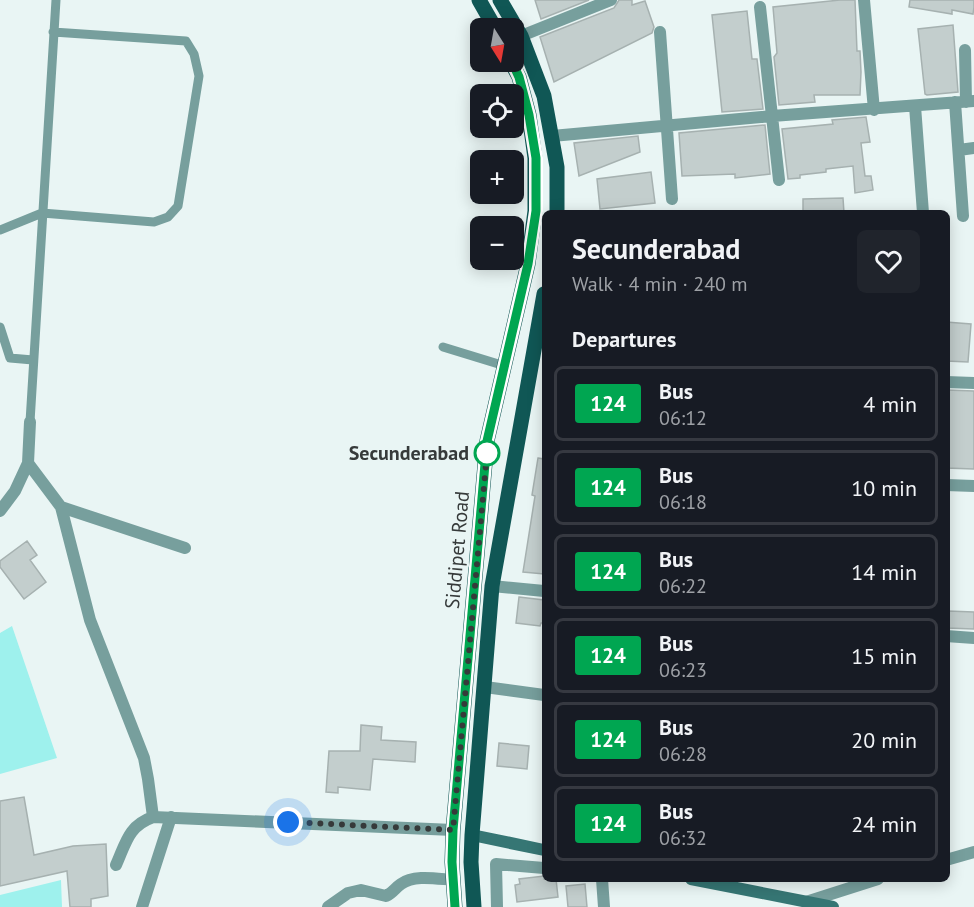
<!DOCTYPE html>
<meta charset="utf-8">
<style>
:root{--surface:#171b24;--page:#20242c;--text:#f1f3f6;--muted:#9ea1a6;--line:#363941}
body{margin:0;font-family:"PT Sans",sans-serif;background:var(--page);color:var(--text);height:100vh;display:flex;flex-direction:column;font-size:22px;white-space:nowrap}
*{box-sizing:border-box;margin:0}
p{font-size:20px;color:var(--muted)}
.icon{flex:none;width:33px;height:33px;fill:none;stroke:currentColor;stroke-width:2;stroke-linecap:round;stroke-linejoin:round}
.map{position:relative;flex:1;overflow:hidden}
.details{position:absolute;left:542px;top:210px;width:408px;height:672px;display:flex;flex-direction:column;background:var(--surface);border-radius:9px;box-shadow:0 3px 15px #0003}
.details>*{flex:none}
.badge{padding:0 12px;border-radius:4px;font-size:21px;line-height:39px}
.needle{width:39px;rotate:169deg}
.controls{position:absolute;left:470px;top:18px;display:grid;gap:12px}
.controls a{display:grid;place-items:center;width:54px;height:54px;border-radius:9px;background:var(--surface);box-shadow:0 3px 15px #0003;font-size:30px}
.you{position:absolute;width:30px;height:30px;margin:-15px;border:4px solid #fff;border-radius:50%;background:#1a73e8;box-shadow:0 0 0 9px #1a73e833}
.map>.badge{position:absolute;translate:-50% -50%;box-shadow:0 0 0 3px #fff}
h2{padding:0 30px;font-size:22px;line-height:54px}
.round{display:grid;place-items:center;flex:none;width:63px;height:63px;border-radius:9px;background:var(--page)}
.summary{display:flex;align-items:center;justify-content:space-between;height:102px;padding:0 30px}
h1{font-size:28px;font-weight:600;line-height:45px}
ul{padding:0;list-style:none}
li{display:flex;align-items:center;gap:18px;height:75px;margin:0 12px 9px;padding:0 18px;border:3px solid var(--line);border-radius:9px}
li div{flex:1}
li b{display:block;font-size:22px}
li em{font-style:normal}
li .badge{min-width:66px;font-weight:700;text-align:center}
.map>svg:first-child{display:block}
.green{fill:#9ef1ed}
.building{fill:#c3cecd;stroke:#a6b1b0;stroke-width:1.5}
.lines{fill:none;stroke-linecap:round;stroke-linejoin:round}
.service{stroke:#779f9d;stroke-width:9}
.minor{stroke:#779f9d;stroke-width:12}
.secondary{stroke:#367674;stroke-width:12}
.primary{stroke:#105755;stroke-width:15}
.line-casing{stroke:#fff;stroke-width:14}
.line{stroke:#00a651;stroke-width:9}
.walk{stroke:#363a3a;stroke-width:6;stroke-dasharray:0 10.8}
.stop-dot{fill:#fff;stroke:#00a651;stroke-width:3}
.labels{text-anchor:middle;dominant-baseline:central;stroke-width:4.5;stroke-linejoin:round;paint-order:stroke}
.stop-label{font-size:20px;font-weight:bold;fill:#363a3a;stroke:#e9f5f4;text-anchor:end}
.street-label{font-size:20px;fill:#363a3a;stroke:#e9f5f4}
</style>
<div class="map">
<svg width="974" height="907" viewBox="0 0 974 907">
<rect width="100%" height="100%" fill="#e9f5f4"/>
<path class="green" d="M12,626L57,758L0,774V633Z
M61,880L62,907H0V895Z"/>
<path class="building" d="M535,0H589L541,19Z
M619,0H632V5L645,1L654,27L652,33L554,82L540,37L614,8Z
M840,0H855L857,51H860L861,72L860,95H814L815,102L779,105L774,57L777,53L773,7Z
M910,0H974V7L973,14L952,10V14L909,7Z
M747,11L752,59H757L763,109L722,112L712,15Z
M953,25L958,92L927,95L925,94L918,29Z
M866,117L870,142L861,143L865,176H871L873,190L855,193L853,166L826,169V172L800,175V178L788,179L782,129L833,124L832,120Z
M765,125L770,174L735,178V174L682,176L679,133Z
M638,136L640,152L579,176L574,143Z
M651,172L655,203L600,209L597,179Z
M843,198L844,213H803V199Z
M946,322L971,324L968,362L946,361Z
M946,390L974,391V469L946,468Z
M538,458L544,459V574L523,572L535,496L532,495Z
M27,541L37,555L30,560L46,582L24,599L0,567V561Z
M519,597L544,600V623H541L540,626L516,623Z
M948,611L974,612V629L947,628Z
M361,725L382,727L381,740L416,742L415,762L373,759L370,790L338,787V793L326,792L329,751H360Z
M499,743L529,746L527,769L497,766Z
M24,797L34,855L73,846L106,844L108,896L91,899V907H70L67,871L0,886V801Z
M544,876V879H556L558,897L517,902L515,885L520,884L519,879Z
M585,884L587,907H568L566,886Z"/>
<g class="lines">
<path class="service" d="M0,230L42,213L154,222L168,217L178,206L199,76L194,54L186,41L53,32
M0,327L10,358L33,360
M443,347L505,366
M30,422L56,0"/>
<path class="minor" d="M864,0L874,110
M760,7L779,180
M660,32L672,199
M521,36L611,0
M965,50L966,102
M955,102L963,216
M915,106L923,213
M552,136L772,116L974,101
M959,150L974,148
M946,382L974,383
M28,463L61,507L185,548
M946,485L974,486
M61,507L90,620L144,758L148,779L153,817
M0,511L15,491L28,463L30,422
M492,586L544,591
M946,636L974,638
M485,687L544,695
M946,860L974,852
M116,865C126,843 128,826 153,817L453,830
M602,879L604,907
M806,902L878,879
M142,907L171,817
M328,907L348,893L361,890L386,896C393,893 395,888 401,884C414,874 438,879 454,880
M497,907L496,864L544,868"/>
<path class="secondary" d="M472,835L544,850
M691,879L833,907"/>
<path class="primary" d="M479,0L495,28
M500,0L521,36L544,96L557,167V213
M455,907L452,862L453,830L487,441L528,264L535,211V158L529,115L519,77L511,62
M474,907L471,862L472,835L492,586L544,294"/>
</g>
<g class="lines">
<g class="line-casing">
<path id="line" d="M455,907L452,862L453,830L487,441L528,264L536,211V158L529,115L519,77L512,62"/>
</g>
<use href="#line" class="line"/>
<path class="walk" d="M288,822L453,830L487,453"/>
</g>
<circle class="stop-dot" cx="487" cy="453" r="12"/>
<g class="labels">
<g class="stop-label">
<text x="469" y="453">Secunderabad</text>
</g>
<g class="street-label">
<text transform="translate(457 550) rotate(-85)">Siddipet Road</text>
</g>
</g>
</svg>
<div class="controls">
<a><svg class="needle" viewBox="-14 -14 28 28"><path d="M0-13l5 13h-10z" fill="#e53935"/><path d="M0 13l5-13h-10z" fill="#9ea1a6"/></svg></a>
<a><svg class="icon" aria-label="locate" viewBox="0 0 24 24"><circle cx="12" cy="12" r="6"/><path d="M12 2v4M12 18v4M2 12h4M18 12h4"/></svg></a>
<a>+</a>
<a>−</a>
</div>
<div class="you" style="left:288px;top:822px"></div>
<section class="details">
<div class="summary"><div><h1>Secunderabad</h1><p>Walk · 4 min · 240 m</p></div><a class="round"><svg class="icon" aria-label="heart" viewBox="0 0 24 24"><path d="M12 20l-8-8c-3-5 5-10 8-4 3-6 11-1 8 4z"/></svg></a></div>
<h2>Departures</h2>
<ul>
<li><span class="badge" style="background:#00a651;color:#fff">124</span><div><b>Bus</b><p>06:12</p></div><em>4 min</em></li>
<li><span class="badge" style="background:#00a651;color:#fff">124</span><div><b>Bus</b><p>06:18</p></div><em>10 min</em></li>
<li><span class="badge" style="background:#00a651;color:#fff">124</span><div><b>Bus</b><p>06:22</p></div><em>14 min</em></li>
<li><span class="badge" style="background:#00a651;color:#fff">124</span><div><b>Bus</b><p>06:23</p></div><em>15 min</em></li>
<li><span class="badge" style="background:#00a651;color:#fff">124</span><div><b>Bus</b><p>06:28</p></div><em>20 min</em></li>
<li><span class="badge" style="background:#00a651;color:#fff">124</span><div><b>Bus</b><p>06:32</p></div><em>24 min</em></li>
</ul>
</section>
</div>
